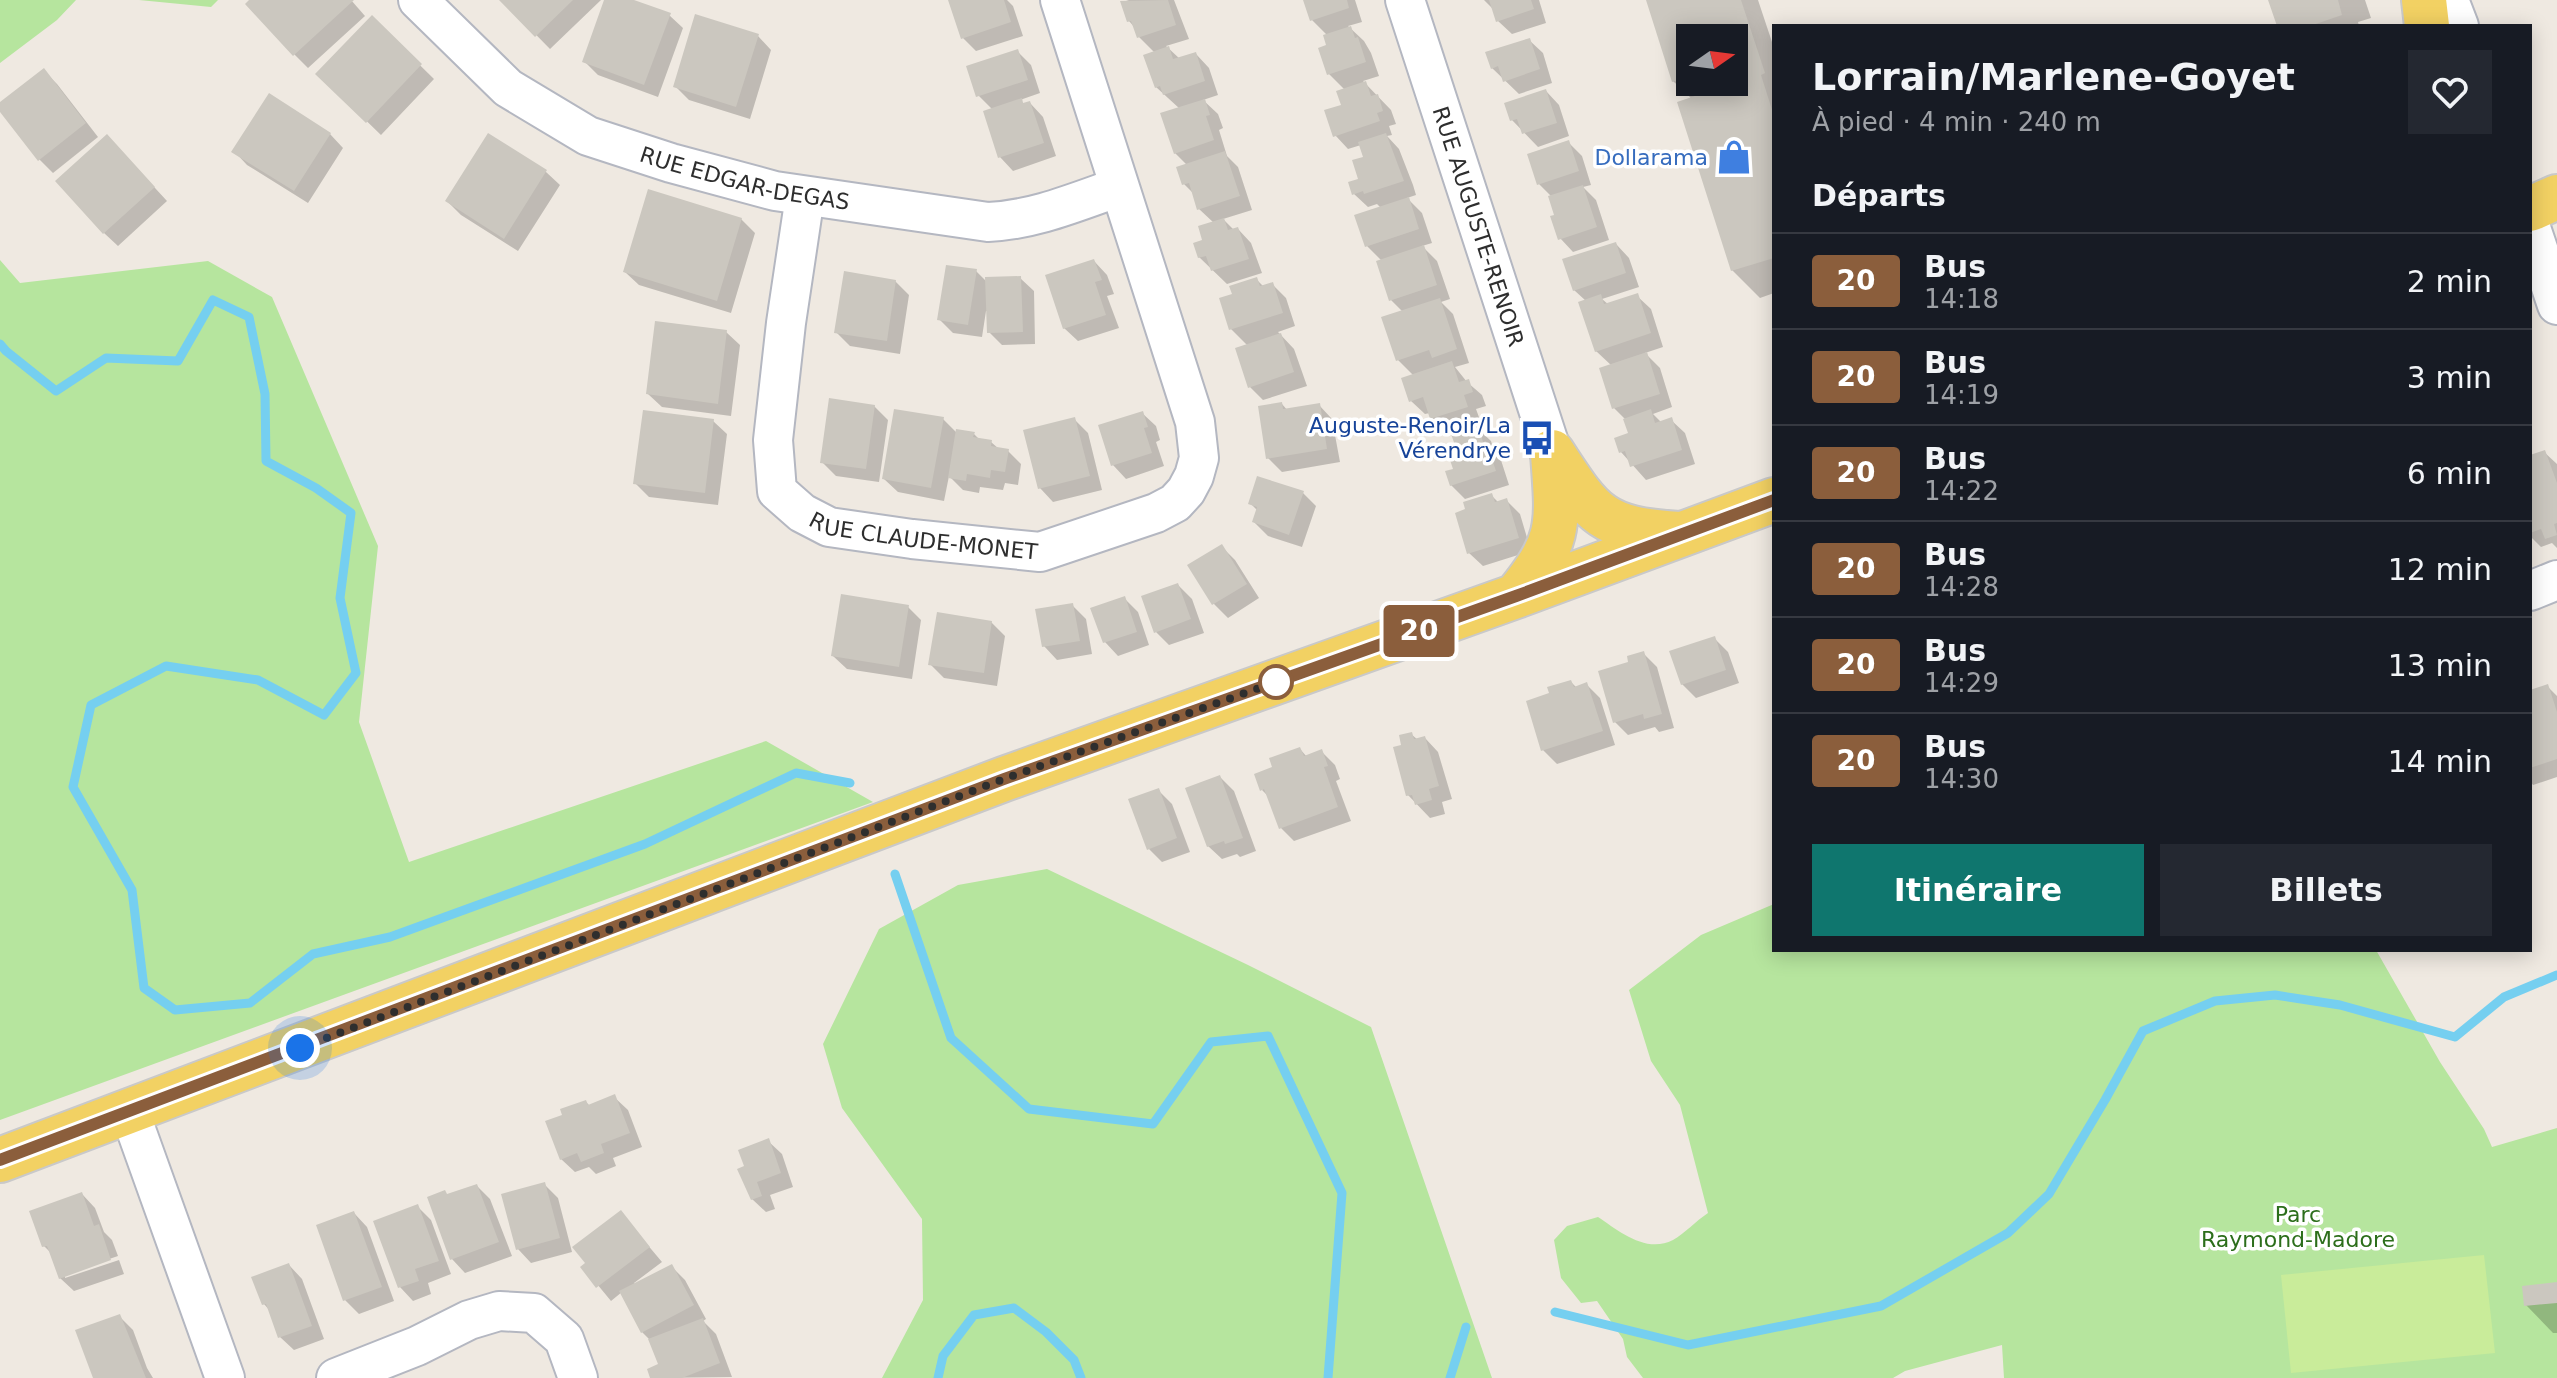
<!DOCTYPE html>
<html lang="fr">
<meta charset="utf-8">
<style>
:root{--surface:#171b24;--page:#242831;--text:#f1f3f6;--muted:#9ea1a6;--line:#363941;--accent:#0f766e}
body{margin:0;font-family:"DejaVu Sans",sans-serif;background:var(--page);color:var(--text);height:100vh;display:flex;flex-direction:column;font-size:30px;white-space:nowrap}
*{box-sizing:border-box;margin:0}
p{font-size:26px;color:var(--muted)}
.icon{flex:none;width:44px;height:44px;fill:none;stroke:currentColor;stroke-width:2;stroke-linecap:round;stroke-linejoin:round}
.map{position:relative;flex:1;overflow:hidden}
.panel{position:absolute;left:1772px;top:24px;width:760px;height:928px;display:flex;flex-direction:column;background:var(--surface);border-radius:0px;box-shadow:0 4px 20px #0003}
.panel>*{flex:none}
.badge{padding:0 16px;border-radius:6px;font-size:28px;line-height:52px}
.needle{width:52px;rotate:76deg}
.tools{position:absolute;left:1676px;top:24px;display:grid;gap:16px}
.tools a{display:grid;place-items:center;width:72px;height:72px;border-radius:0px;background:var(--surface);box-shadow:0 4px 20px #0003;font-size:40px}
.you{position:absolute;width:40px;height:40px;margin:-20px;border:6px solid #fff;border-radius:50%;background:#1a73e8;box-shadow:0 0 0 12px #1a73e833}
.map>.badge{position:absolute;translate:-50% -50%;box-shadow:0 0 0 4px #fff}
h2{padding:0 40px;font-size:30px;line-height:72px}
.round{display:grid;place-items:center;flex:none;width:84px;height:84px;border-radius:0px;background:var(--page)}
.head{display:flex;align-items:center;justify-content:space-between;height:136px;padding:0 40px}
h1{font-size:38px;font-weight:700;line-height:60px}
.action{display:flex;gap:16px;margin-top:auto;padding:16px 40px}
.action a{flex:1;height:92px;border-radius:0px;background:var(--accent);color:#fff;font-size:32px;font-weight:700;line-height:92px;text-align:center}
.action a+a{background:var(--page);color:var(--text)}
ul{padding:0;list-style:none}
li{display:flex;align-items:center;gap:24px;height:96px;padding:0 40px;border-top:2px solid var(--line)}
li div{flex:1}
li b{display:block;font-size:30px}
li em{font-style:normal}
li .badge{min-width:88px;font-weight:700;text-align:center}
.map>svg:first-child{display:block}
.green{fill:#b6e59e}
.pitch{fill:#c9ec9a}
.shadow{fill:#0003;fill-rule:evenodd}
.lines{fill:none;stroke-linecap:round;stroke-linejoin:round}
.stream{stroke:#75cff0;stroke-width:9}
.building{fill:#cbc7bf}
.minor-casing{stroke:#b4b7c1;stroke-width:42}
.major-casing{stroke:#c9c9c9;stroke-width:48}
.minor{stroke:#fff;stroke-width:38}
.major{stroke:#f2d163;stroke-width:44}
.line-casing{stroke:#fff;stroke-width:18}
.line{stroke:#8b5e3c;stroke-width:12}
.walk{stroke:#2e2e2e;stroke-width:8;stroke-dasharray:0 14.4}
.stop-dot{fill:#fff;stroke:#8b5e3c;stroke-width:4}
.labels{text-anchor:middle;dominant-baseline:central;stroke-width:7;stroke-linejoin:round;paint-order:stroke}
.shop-label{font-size:22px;fill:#366cbe;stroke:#fff;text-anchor:end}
.street-label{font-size:22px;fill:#2e2e2e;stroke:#fff}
.transit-label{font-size:22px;fill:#164399;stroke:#fff;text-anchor:end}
.park-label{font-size:22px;fill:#2c6e1b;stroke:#fff}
</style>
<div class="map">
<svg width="2557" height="1378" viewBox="0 0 2557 1378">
<rect width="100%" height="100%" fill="#efe9e1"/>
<path class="green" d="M0,0H76L57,20L0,63Z
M139,0H218L211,7Z
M0,260L20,283L208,261L272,297L378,546L359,722L409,862L766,741L873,802L0,1120Z
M1047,869L1248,965L1371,1027L1492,1378H882L923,1300L922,1219L842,1108L823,1044L879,929L958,885Z
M1774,904V950H2376L2440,1062L2484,1129L2492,1147L2557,1128V1378H2004L2002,1345L1905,1371L1893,1378H1643L1627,1357L1623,1339L1597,1301L1581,1303L1561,1278L1554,1240L1567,1226L1598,1217C1619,1231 1646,1254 1673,1240C1685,1233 1696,1221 1708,1213L1680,1105L1651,1061L1629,990L1701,935Z"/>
<path class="pitch" d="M2484,1255L2495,1353L2291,1373L2281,1275Z"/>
<path class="shadow" d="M252,0H351L365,16L308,68L294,54Z
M502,0H601L550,49Z
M606,0H629L669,15L683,28L658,97L598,75L584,61Z
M950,0H1007L1013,6L1023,36L976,51L963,38Z
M1129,0H1174L1189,39L1166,46L1180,59L1196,54L1209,68L1218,95L1203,100L1218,114L1223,128L1219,130L1227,156L1238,167L1252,210L1223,219L1234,230L1238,229L1251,243L1262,273L1227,284L1199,257L1214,223L1199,209L1194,194L1184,184L1188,166L1175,153L1180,109L1156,87L1155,53L1139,37L1136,29L1129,21L1123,2Z
M1305,0H1355L1362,22L1348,26L1364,41L1371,53L1379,76L1363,81L1391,110L1396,124L1389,126L1392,135L1387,136L1399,149L1413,185L1416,195L1407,198L1422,213L1432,243L1422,246L1437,261L1450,299L1441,302L1453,314L1469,363L1455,367L1467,382L1482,395L1486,406L1476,409L1480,420L1445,432L1432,418L1430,413L1425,414L1411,401L1414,376L1398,360L1403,312L1391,300L1382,261L1367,246L1381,208L1377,204L1368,207L1354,194L1361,180L1366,158L1361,145L1348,149L1335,135L1345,90L1329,74L1327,35L1312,20Z
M1484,0H1539L1546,23L1512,34L1498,21L1495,11Z
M1648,0H1758L1774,48V293L1760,298L1732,270L1692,99L1673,81ZM1690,38H1734V82H1690Z
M2270,0H2365L2371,18L2358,22L2359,26H2279Z
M372,18L434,79L381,135L318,74Z
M758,36L771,50L750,119L689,100L675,86Z
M1529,40L1543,53L1552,83L1519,94L1492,68Z
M1017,51L1031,65L1040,93L1020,100L1025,105L1030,103L1043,117L1056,156L1013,171L1000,157L993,110L978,95Z
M44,71L57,84L98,137L53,173L39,159L0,109V105Z
M1546,91L1559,105L1569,136L1538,147L1512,120Z
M330,134L343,148L308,203L247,165L234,151Z
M489,135L546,172L560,185L518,251L461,215L447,201Z
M1569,143L1582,156L1591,185L1583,187L1596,200L1609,240L1573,252L1560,238L1552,197L1539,184Z
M120,150L167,201L118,246L104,233Z
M741,219L755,233L731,313L639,285L625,272Z
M1616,244L1629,258L1639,287L1602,299L1609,305L1637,296L1651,309L1663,347L1645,353L1660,368L1672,407L1653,414L1662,423L1671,420L1685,433L1695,464L1646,480L1621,452L1630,435L1626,420L1614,408L1612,366L1596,351L1586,301L1574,290Z
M1094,261L1107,275L1114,294L1107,296L1119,328L1078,341L1064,328Z
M976,271L987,282L1020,278L1034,291L1035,344L1002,345L989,332L988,311H986L982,337L953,333L939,319Z
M1256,279L1264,287L1272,284L1286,298L1295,326L1278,332L1294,349L1307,386L1263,400L1250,387L1248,346L1231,329L1235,295Z
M895,281L909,295L900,354L850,346L836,332Z
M726,332L740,345L731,416L662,407L648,394Z
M1282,404L1288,411L1319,405L1332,419L1340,462L1282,472L1268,458Z
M874,406L888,420L879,482L836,476L822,462Z
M1142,413L1156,426L1160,440L1156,442L1164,466L1126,479L1113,465Z
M943,419L957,433L974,434L980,440L991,442L999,449L1008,451L1021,464L1018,485L1005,483L1003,490L980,487L979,493L963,490L949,476L944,501L898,492L884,479Z
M1074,419L1088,433L1102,490L1053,502L1040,488Z
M713,421L727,434L718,505L649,497L635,483Z
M1477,428L1491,441L1494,451L1500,457L1509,485L1465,499L1451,485L1458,450Z
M2544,452L2557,464V548L2552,543L2541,547L2530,536V453L2533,456Z
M1303,493L1316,506L1302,547L1268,536L1254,522L1258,511L1250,503Z
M1491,495L1499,503L1506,500L1520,514L1531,551L1483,566L1469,553Z
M1221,546L1235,560L1259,598L1228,618L1214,604L1190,566Z
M1178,585L1192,599L1204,633L1169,645L1156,632Z
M1124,598L1138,612L1149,645L1118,656L1105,642Z
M1072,605L1086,619L1092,654L1057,660L1044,646Z
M908,607L921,620L912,679L847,669L833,656Z
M991,622L1005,636L997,686L944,678L930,664Z
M1715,639L1728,652L1739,683L1696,698L1682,684Z
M1644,654L1657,667L1674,728L1659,732L1655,727L1628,735L1614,721L1631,663Z
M1571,682L1577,688L1587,685L1600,698L1615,745L1557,764L1543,750L1552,695Z
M2548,687L2557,696V777L2533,785L2530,781V692Z
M1411,734L1418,740L1425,738L1438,752L1452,799L1442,802L1445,814L1430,818L1408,795L1404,746Z
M1300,749L1307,757L1321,751L1335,765L1340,779L1336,781L1351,821L1294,841L1281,828L1269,797L1262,790L1275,768Z
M1220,777L1234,791L1256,851L1240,857L1237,854L1222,859L1208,846Z
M1158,790L1172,804L1190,852L1162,862L1149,849Z
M614,1097L628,1110L642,1147L613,1158L616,1166L596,1174L589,1167L575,1172L561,1159L565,1116L586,1102L590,1106Z
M768,1141L782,1154L793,1187L770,1195L775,1209L766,1212L752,1199Z
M544,1184L558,1198L572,1252L531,1263L518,1249Z
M477,1186L490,1199L512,1256L465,1273L452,1259L449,1196Z
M82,1194L95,1208L104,1232L112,1240L118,1256L65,1274V1278L119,1260L124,1274L74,1291L60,1278L52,1254L44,1246Z
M418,1207L431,1220L451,1274L428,1283L431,1294L413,1301L400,1287Z
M620,1212L662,1262L634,1283L635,1285L671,1266L685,1280L706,1319L703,1321L716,1334L732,1377L652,1378L661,1365L651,1341L642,1332L622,1292L611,1301L583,1267Z
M354,1213L367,1227L394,1301L359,1314L345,1300L318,1226Z
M289,1265L302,1279L324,1339L294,1350L280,1337L271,1312L264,1304Z
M2557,1284V1333H2553L2526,1305Z
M119,1316L133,1330L147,1368L153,1378H95Z"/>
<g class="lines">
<path class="stream" d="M0,344L6,351L56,391L106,358L178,361L213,300L249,317L265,394L266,461L316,488L351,513L340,598L356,673L324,715L258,680L166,666L91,705L73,787L132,890L144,988L175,1010L250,1003L313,954L390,937L645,844L796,773L850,783
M895,874L951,1038L1029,1109L1153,1124L1211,1042L1268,1036L1342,1193L1328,1378
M1555,1312L1688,1345L1881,1306L2008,1233L2049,1194L2105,1100L2143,1031L2215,1001L2275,995L2340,1005L2455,1037L2504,997L2557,975
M938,1378L943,1356L974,1315L1014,1308L1046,1332L1074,1360L1081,1378
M1450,1378L1466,1327"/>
</g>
<path class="building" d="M249,0H354L293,56L245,4Z
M499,0H573L535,37Z
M604,0H634L671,13L644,85L582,62Z
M948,0H1004L1011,22L961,39Z
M1168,0L1176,25L1137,38L1131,21L1127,22L1120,1Z
M1303,0H1347L1349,8L1310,21Z
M1489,0H1531L1534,9L1496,22Z
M1646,0H1741L1765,73L1761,75L1774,116V258L1731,271L1677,102L1698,95L1694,82H1734V38H1690V76L1672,82Z
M2268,0H2338L2342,15L2310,26H2277Z
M695,14L759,34L736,107L673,87Z
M372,15L422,64L366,123L315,74Z
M1351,26L1355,38L1358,37L1366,62L1327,75L1318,48L1326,45L1323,35Z
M1530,38L1540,69L1503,82L1498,66L1491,69L1485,52Z
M1169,46L1173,59L1196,52L1205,81L1163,95L1160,86L1155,88L1143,55Z
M1018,49L1028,80L976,97L966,66Z
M44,68L86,123L38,161L0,112V102Z
M1366,81L1371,96L1378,94L1383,111L1377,113L1380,121L1333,137L1324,110L1341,105L1336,91Z
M1546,89L1557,123L1522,134L1517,119L1510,121L1504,103Z
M269,93L331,133L294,191L231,152Z
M1022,98L1023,103L1030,101L1044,143L998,158L983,111Z
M1205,99L1210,115L1206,116L1214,140L1174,154L1160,113Z
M488,133L547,170L504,239L445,201Z
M1386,133L1404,181L1364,194L1363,191L1352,195L1348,182L1358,179L1352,160L1363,157L1358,142Z
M107,134L155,187L103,234L55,181Z
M1569,140L1579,171L1537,185L1527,154Z
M1225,151L1240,196L1197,210L1189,183L1182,185L1176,167Z
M1583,185L1597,227L1558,240L1550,216L1554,215L1548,196Z
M648,189L742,218L717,301L623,272Z
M1409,197L1419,229L1365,247L1354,215Z
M1224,218L1228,230L1238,227L1249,259L1211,271L1206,256L1198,258L1193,243L1202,240L1198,226Z
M1616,242L1626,273L1573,291L1562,259Z
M1424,245L1437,285L1389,301L1376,261Z
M1094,259L1102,280L1095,282L1106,315L1063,329L1045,275Z
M946,265L977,269L968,325L937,320Z
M844,271L896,280L887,341L834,333Z
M1021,276L1023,332L987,333L985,277Z
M1257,277L1260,286L1273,282L1283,313L1229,330L1219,298L1232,294L1229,286Z
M1638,293L1651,333L1595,352L1578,302L1601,294L1604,304Z
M1440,298L1457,349L1432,358L1429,350L1396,361L1381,317Z
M655,321L727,330L718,404L646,394Z
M1281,333L1294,372L1248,388L1235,348Z
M1647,352L1660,394L1612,409L1599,368Z
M1452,361L1459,382L1469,379L1473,392L1464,395L1468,407L1430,419L1423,397L1409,402L1401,378Z
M829,398L875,405L866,469L820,463Z
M1282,402L1283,409L1320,403L1327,449L1266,459L1258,406Z
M894,409L944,417L931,488L882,479Z
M1651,409L1655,423L1672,417L1682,450L1630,467L1625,451L1619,453L1614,438L1628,433L1623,419Z
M643,410L714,419L705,493L633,484Z
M1143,411L1148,427L1144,428L1152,453L1111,466L1098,425Z
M1075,417L1090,476L1038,489L1023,430Z
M1478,425L1483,442L1486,441L1496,471L1450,486L1445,471L1453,469L1447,451L1456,448L1451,434Z
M956,429L975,432L973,437L992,440L991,446L1009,449L1005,472L991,470L990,478L967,474L966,481L948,478Z
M2545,450L2557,483V523L2554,524L2557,535L2545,539L2541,529L2530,533V455Z
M1257,476L1304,491L1289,535L1252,522L1257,507L1248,504Z
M1492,493L1495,502L1507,498L1519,538L1467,554L1455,513L1465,509L1463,502Z
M1222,544L1247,584L1212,605L1187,565Z
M1178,583L1191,619L1154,633L1141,596Z
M841,594L909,605L899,667L831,656Z
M1125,596L1137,632L1103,643L1090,608Z
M1073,603L1080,641L1042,647L1035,609Z
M937,612L992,621L984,673L928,665Z
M1715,636L1726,670L1681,685L1669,651Z
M1644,651L1662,714L1644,719L1643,714L1613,723L1598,671L1628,662L1627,656Z
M1571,680L1574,687L1587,682L1603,731L1541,751L1526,701L1549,693L1547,687Z
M2548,684L2557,712V759L2530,768V690Z
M1412,732L1414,739L1425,736L1439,786L1429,789L1432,800L1415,805L1412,795L1406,796L1393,747L1401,745L1399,735Z
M1300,747L1304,756L1322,749L1328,766L1324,767L1338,807L1279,829L1264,789L1260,791L1254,774L1272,767L1269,758Z
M1220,775L1243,838L1225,844L1224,841L1207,847L1185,788Z
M1159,788L1177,838L1147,850L1128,799Z
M615,1094L630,1133L601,1144L604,1153L581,1162L577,1153L560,1160L545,1121L562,1115L560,1109L586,1100L588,1105Z
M769,1138L781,1173L757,1182L762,1196L751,1200L737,1169L744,1166L738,1150Z
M545,1182L560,1238L516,1250L501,1194Z
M477,1184L499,1242L450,1260L427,1197L445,1190L447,1194Z
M82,1192L94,1226L99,1224L111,1260L59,1279L47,1246L42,1247L29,1211Z
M418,1204L439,1261L415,1269L419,1281L398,1288L373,1221Z
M621,1210L650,1247L596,1288L580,1267L585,1263L572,1247Z
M354,1211L382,1287L343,1301L316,1225Z
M289,1263L312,1326L278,1338L266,1304L262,1305L251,1277Z
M672,1264L694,1305L641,1333L619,1291Z
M2557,1282V1303L2524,1306L2522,1286Z
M120,1314L146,1378H93L75,1330Z
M703,1318L720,1363L682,1378H650L647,1369L658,1364L648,1339Z"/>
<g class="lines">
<g class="minor-casing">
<g id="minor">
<path id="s1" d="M418,0L508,88L588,136L671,163L775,191L988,222C1034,220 1076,202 1119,187"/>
<path id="s2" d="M1405,0L1552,452"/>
<path d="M2449,0L2459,26"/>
<path id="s3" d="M805,196L786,323L773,440L777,491L802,513L829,527L912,539L1040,552L1156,513L1175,503L1186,491L1194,476L1199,458L1195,422L1060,0"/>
<path d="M2530,225L2557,305"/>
<path d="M2530,591L2557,580"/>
<path d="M130,1113L225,1378"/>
<path d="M336,1378L417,1346L469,1320L499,1311L534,1313L564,1339L578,1378"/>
</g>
</g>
<g class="major-casing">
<path id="major" d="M2424,0L2427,26
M2530,209L2557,197
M1552,452C1593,515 1601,529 1679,534
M1516,596C1562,540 1558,524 1553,454
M0,1160L1004,779L1516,596L1774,500"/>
</g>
<use href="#minor" class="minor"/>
<use href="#major" class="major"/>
</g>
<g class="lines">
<g class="line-casing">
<path id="line" d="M0,1160L1004,779L1516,596L1774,500"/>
</g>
<use href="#line" class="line"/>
<path class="walk" d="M300,1048L1004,779L1276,682"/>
</g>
<defs>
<g id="shop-bare" transform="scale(2.76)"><path d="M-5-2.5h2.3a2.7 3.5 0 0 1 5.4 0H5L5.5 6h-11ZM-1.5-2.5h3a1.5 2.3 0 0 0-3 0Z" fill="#3f7fe0" stroke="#fff" stroke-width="2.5" paint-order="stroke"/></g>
<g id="bus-bare" transform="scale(2.76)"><path d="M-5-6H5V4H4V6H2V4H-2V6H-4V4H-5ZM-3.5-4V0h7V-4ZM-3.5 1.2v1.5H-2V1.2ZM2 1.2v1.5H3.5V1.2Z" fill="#1a4fb4" stroke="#fff" stroke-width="2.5" paint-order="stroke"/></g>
</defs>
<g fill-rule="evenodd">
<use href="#shop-bare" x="1734" y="157"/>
<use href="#bus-bare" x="1537" y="438"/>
</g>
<circle class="stop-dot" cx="1276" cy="682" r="16"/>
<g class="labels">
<g class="shop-label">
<text x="1708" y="157">Dollarama</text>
</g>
<g class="street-label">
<text stroke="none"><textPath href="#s1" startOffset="382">RUE EDGAR-DEGAS</textPath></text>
<text stroke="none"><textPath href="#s2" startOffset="238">RUE AUGUSTE-RENOIR</textPath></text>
<text stroke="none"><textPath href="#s3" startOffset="456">RUE CLAUDE-MONET</textPath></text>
</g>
<g class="transit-label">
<text x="1511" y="425">Auguste-Renoir/La<tspan x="1511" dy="25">Vérendrye</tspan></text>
</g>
<g class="park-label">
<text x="2298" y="1214">Parc<tspan x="2298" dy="25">Raymond-Madore</tspan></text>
</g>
</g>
</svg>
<div class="tools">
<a><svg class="needle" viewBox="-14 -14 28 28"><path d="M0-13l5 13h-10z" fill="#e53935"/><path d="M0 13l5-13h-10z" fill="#9ea1a6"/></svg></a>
</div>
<div class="you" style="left:300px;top:1048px"></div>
<b class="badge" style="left:1419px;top:631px;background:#8b5e3c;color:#fff">20</b>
<section class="panel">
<div class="head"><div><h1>Lorrain/Marlene-Goyet</h1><p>À pied · 4 min · 240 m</p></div><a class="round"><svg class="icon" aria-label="heart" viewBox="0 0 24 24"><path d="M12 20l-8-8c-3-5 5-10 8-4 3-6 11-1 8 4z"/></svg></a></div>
<h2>Départs</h2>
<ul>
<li><span class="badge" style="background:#8b5e3c;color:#fff">20</span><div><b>Bus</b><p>14:18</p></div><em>2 min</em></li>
<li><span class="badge" style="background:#8b5e3c;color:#fff">20</span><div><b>Bus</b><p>14:19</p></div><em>3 min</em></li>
<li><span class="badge" style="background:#8b5e3c;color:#fff">20</span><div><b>Bus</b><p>14:22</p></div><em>6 min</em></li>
<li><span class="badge" style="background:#8b5e3c;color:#fff">20</span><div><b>Bus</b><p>14:28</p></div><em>12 min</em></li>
<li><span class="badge" style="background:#8b5e3c;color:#fff">20</span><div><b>Bus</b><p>14:29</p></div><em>13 min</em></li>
<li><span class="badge" style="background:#8b5e3c;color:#fff">20</span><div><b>Bus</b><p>14:30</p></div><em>14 min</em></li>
</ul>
<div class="action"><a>Itinéraire</a><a>Billets</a></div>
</section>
</div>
